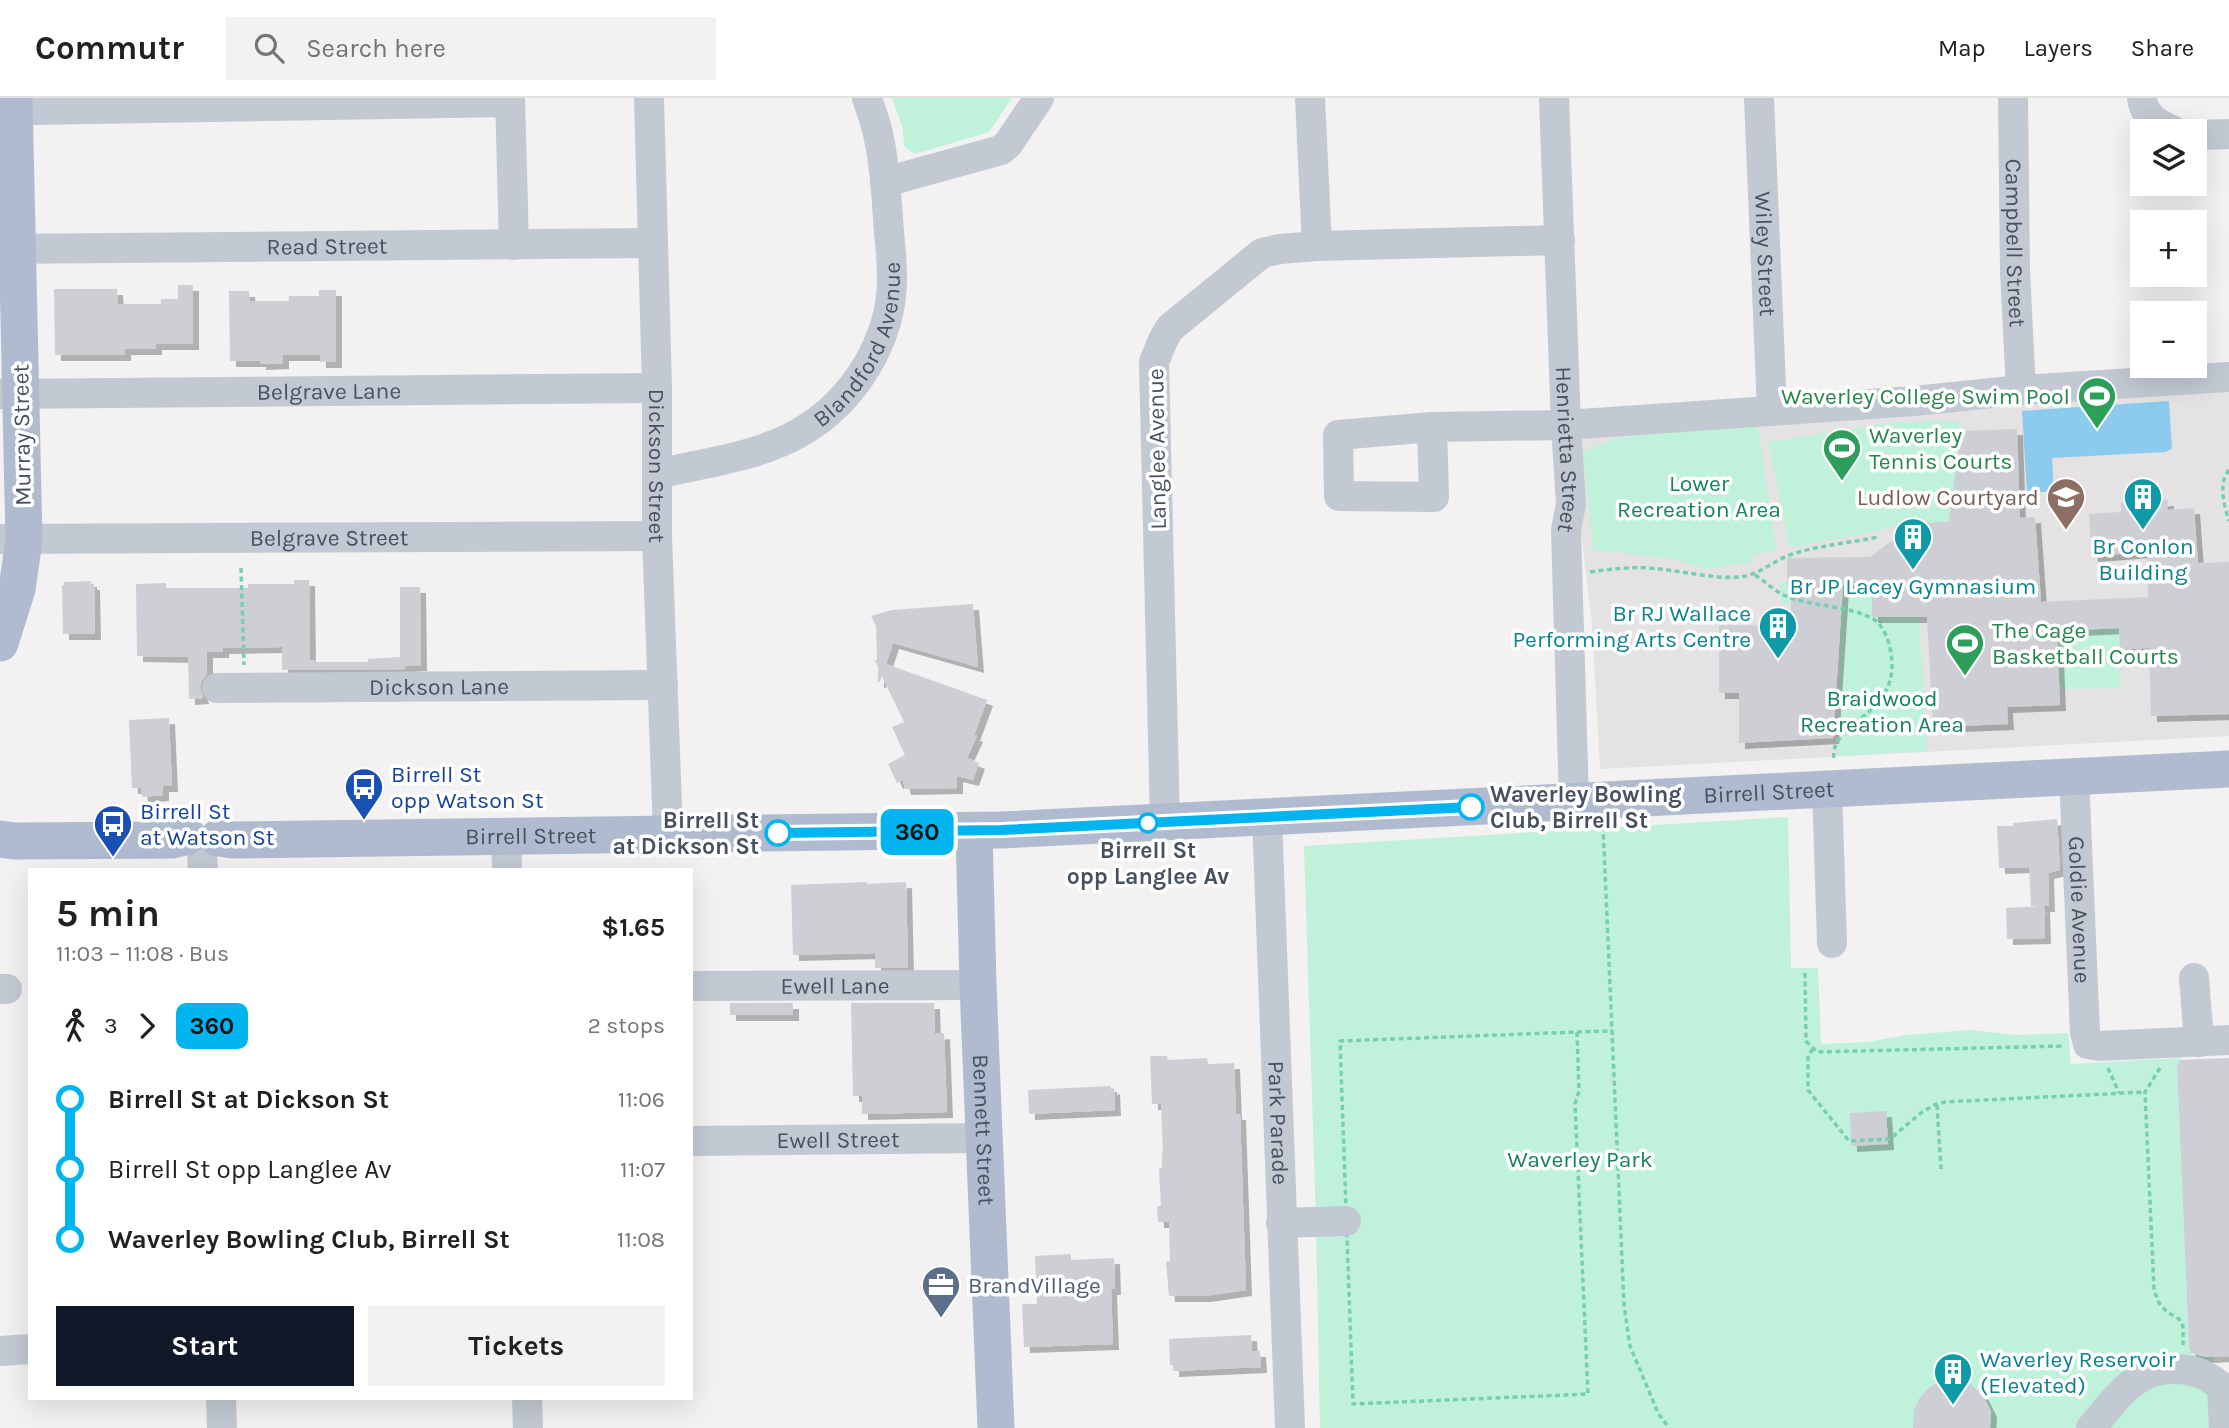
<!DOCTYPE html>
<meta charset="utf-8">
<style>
:root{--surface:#fff;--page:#f2f2f2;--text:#202124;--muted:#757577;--line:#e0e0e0;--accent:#111827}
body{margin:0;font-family:Karla,sans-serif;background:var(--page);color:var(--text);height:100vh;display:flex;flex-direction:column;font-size:26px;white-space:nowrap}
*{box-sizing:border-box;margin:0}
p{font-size:23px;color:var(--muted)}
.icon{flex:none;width:38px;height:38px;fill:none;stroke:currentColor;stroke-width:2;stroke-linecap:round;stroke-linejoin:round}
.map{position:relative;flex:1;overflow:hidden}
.sheet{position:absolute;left:28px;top:770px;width:665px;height:532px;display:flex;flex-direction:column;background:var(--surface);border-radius:0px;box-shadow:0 7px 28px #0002}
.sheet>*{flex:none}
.badge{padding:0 14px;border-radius:10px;font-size:24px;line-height:46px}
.tools{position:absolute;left:2130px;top:21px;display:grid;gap:14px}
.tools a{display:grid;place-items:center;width:77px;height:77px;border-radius:0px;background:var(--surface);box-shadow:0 7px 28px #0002;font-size:35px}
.map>.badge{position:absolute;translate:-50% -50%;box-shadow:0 0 0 4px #fff}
.legs{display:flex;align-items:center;gap:10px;height:77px;padding:0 28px;font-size:23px}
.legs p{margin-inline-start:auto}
.head{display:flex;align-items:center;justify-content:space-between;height:119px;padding:0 28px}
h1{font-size:38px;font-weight:700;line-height:52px}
.action{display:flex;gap:14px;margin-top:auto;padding:14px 28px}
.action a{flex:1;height:80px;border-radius:0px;background:var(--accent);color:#fff;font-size:28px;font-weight:700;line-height:80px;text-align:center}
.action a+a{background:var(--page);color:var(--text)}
ul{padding:0 28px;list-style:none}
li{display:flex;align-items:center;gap:24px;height:70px;font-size:26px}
li i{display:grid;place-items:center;width:10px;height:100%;margin:0 9px;background:currentColor}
li i::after{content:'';width:18px;height:18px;margin:-9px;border:5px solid;border-radius:50%;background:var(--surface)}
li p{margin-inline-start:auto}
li:first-child i{background:linear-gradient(#0000 50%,currentColor 0)}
li:last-child i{background:linear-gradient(currentColor 50%,#0000 0)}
header{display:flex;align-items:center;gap:42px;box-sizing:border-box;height:98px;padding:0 35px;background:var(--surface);border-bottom:2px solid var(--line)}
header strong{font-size:33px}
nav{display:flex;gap:38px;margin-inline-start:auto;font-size:24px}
.search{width:490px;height:63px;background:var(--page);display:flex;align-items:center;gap:18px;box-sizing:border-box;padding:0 24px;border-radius:0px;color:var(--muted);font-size:26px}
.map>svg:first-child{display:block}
.education{fill:#e4e2e3}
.green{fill:#c0f1da}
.water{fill:#8ccaee}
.building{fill:#cdcfd5;filter:url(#shadow)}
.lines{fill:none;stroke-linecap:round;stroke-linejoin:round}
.path{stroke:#77cfb2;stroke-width:3.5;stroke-dasharray:5 3.5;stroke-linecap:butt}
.minor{stroke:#c2c9d3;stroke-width:30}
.major{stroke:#b0bbd0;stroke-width:37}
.line-1-casing{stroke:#fff;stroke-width:16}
.line-1{stroke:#00b5ef;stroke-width:10}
.stop-1-dot{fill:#fff;stroke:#00b5ef;stroke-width:3.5}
.labels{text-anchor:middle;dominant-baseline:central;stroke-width:7;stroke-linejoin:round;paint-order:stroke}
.street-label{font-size:23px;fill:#48515f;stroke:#fff}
.leisure-label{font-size:23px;fill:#27864d;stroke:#fff;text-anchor:start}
.park-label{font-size:23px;fill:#16835e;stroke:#fff}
.education-label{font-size:23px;fill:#785e54;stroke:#fff;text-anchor:end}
.culture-label{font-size:23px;fill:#0d838f;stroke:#fff}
.transit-label{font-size:23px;fill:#164399;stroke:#fff;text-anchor:start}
.stop-label{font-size:23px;font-weight:bold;fill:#48515f;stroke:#fff;text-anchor:start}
.service-label{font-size:23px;fill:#4e5e75;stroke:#fff;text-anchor:start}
</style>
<header>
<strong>Commutr</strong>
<div class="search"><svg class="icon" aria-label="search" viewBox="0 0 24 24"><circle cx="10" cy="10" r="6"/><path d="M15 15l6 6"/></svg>Search here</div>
<nav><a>Map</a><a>Layers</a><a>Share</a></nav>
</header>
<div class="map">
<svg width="2229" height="1330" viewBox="0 0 2229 1330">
<defs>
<filter id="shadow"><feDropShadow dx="6" dy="6" stdDeviation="0" flood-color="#0004"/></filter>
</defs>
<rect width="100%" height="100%" fill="#f3f1f1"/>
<path class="education" d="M2229,290V638L1600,671L1592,526L1569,333Z"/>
<path class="green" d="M892,0H1012L989,34L915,56L904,48L903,31Z
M1757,321L1776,452L1754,456L1750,465L1705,471L1674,461L1593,452L1583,354L1615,340Z
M1959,323L1977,413L1949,424L1916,425L1790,450L1768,344L1896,324Z
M1779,484L1872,487V519H1919L1927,653L1838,658L1841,514L1782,505Z
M2119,530L2121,590L2059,591L2057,533Z
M1788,719L1791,870H1818L1821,946L1868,944L1907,937L1970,932L2016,937L2068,935L2071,966L2181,960L2177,968L2189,1250L2193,1257L2213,1259L2215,1330H1320L1316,1124L1304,748Z"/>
<path class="water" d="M2169,303L2172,351L2165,354L2052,360L2054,393L2027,395L2022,313Z"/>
<path class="building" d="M178,187H193V246H156V251H125V257H55L54,191H117L118,206H161V201H178Z
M319,192H336V264H320V257H283V265L260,266V263H230L229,193H249L250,203H289V198H319Z
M2017,331L2020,420L2035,419L2041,504L2148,499L2147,454L2092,458L2089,416L2121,414V405L2168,402L2167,412L2194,410L2198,465L2229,464V616L2151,618L2149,550L2120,551L2119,530L2057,533L2060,607L2007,609L2008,626L1933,629L1927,519H1872V487H1843L1833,640L1739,645V595H1719V527L1791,528V488H1787V460L1870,459L1916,425L1949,424L1961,333Z
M294,482H309L310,562H315V564H368V561L400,559V489H420L421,567L405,568V571L282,572V549L223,550V554H207V576L202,582L200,589L203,600L189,601L188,559L137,558L136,486L166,485V490H248V486H294Z
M91,483V486H94L95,536H63L62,487H64V484Z
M973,506L978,569L893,545L886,566L987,602L974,637L977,638L967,660L979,665L973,682L957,678V690L905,691L903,682L897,685L888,666L905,657L892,629L904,624L882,578L880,584H878V569L874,561L877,563L876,528L871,518L892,512Z
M169,620L172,688H163V697L142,699L141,690H132L129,622Z
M2057,721L2060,772L2048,775L2049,808H2031L2029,769L1999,770L1997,728H2013V725Z
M867,784V786L906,784L908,870H875V855L793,857L791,787Z
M2044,808L2045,840L2007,841L2006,810Z
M730,905H793V917H730Z
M851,905H934L935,936L944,935L947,1014L862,1016V998H853Z
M1150,958H1167L1168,962L1207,960L1208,966L1234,965L1236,1016H1240L1246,1192L1205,1198H1169L1166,1164L1170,1163L1169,1124H1158L1157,1108H1161L1159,1071L1162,1070V1055H1163L1161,1006H1152Z
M2229,960V1258L2206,1259L2191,1255L2189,1250L2177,968L2180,962Z
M1111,988V991L1114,990L1115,1012L1029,1016L1028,992Z
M1886,1013L1888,1046L1851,1048L1850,1015Z
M1071,1156V1162L1114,1160L1115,1191H1111L1113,1246L1024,1249L1022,1206H1037L1035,1158Z
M1251,1237L1252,1253H1260L1261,1269L1173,1273V1267H1170L1169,1241Z
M1949,1282L1970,1286L1983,1297L1991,1313L1990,1330H1913L1914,1312L1919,1301L1927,1291L1937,1285Z"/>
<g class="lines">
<path class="path" d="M2229,372C2218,385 2224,407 2229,423
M241,470L244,567
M1590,474C1610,471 1629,469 1649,470C1680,472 1709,481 1740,479C1760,477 1773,462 1793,456C1820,447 1850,445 1878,439
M1755,477C1765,483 1775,494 1786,498C1811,509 1851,507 1875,522C1883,528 1888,541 1890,550C1905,621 1828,619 1834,663
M1603,728L1624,1207L1630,1248L1658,1315L1669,1330
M1805,875L1806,943L1817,954L2063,948
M1577,934L1579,993L1575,1006L1588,1296L1353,1306L1340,943Z
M1577,934L1612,933
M1813,951L1808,957V992L1849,1043L1890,1041L1921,1015L1934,1007L1945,1004L2145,994
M2108,970L2119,995
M2160,970L2145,994L2154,1192L2159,1205L2167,1214L2179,1221L2183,1228V1247
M1937,1007L1941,1071"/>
<g class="minor">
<path d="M510,0L514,147"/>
<path id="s1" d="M649,0L657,290V438L668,735"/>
<path d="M1310,0L1317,148"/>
<path id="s2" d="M1554,0L1566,327L1571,406L1566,432L1574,703"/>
<path id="s3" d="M1759,0L1772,313"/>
<path id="s4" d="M2013,0L2015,174L2021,292"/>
<path d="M2142,0C2144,19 2158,26 2174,33"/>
<path d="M0,9L32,12L510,4"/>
<path d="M2194,37L2229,36"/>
<path d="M885,84L1001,52L1008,46L1039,0"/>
<path id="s5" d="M0,151L653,145"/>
<path id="s6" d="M0,296L657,290"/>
<path d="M1432,329L1434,399L1339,398L1338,337L1432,329L1566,327L1914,303L2021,292L2229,279"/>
<path id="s7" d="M657,376C704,365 757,359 799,335C854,304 893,241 892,178C892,159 889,139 888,120C886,94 885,67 879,41C877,27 871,13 867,0"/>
<path id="s8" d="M0,441L657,438"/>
<path id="s9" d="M217,590L663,587"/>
<path id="s10" d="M2074,677L2085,934L2088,946L2100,948L2229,942"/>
<path d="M1827,690L1832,845"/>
<path id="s11" d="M1267,719L1290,1330"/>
<path d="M1165,724L1154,264L1163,242L1170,230L1262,155L1280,151L1317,148L1560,142"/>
<path d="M506,737L507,772"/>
<path d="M202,756L203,772"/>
<path d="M2194,880L2199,944"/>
<path id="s12" d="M691,888L978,887"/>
<path d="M0,891H7"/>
<path id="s13" d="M691,1043L985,1040"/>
<path d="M1281,1125L1346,1123"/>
<path d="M0,1253L30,1251"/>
<path d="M221,1300L222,1330"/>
<path d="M527,1300L528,1330"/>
<path d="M2091,1330C2114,1304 2133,1271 2172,1271C2193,1271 2206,1276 2222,1289L2224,1330"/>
</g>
<g class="major">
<path d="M0,545L17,491L24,442L14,0"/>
<path id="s14" d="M974,733L978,887L996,1330"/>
<path id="s15" d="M218,740L233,742C489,737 745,736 1001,732L2229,671"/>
<path d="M0,741L14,743L172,742L188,738"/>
</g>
</g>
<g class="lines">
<g class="line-1-casing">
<path id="line-1" d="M778,735L1001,732L1471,709"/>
</g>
<use href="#line-1" class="line-1"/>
</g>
<defs>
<g id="stadium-pin" transform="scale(2.0125)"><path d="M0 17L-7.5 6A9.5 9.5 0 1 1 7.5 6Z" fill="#2e9e5b" stroke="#fff"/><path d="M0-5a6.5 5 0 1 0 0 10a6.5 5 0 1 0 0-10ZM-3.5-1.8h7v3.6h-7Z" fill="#fff"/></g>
<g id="school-pin" transform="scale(2.0125)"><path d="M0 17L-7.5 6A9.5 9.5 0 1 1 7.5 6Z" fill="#8d6e63" stroke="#fff"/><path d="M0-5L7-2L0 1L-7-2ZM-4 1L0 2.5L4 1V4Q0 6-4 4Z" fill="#fff"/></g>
<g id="building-pin" transform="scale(2.0125)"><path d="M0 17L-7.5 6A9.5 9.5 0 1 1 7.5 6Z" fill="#0f9aa8" stroke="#fff"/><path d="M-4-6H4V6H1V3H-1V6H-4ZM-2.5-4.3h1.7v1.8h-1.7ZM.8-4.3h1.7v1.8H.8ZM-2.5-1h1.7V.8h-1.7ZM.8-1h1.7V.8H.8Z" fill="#fff"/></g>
<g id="bus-pin" transform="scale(2.0125)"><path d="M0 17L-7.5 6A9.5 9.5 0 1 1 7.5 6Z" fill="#1a4fb4" stroke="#fff"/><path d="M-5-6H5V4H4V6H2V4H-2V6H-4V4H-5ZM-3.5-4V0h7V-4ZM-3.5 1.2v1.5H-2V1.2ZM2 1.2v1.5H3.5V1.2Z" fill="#fff"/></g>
<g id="office-pin" transform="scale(2.0125)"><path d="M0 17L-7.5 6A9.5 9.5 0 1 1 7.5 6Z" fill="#5c6f8a" stroke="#fff"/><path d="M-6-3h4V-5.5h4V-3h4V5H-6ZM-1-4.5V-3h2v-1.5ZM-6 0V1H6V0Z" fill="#fff"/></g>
</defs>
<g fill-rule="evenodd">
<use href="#stadium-pin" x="2097" y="298"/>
<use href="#stadium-pin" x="1842" y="350"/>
<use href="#school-pin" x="2066" y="399"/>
<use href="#building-pin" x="2143" y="399"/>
<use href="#building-pin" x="1913" y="439"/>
<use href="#building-pin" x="1778" y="528"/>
<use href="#stadium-pin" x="1965" y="545"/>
<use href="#bus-pin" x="364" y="689"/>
<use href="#bus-pin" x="113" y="726"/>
<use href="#office-pin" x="941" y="1187"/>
<use href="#building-pin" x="1953" y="1274"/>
</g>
<g class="stop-1-dot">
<circle cx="1471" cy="709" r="12"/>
<circle cx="1148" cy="725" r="9"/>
<circle cx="778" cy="735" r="12"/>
</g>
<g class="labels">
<g class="street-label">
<text stroke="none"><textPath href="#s4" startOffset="145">Campbell Street</textPath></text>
<text stroke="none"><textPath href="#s5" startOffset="327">Read Street</textPath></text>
<text stroke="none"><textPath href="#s3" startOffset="156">Wiley Street</textPath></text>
<text stroke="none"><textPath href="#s7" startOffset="261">Blandford Avenue</textPath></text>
<text stroke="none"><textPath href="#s6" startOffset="329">Belgrave Lane</textPath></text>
<text transform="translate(22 337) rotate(-91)">Murray Street</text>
<text transform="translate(1157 351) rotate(-91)">Langlee Avenue</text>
<text stroke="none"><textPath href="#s2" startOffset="352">Henrietta Street</textPath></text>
<text stroke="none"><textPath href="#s1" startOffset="368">Dickson Street</textPath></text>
<text stroke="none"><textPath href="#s8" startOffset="329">Belgrave Street</textPath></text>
<text stroke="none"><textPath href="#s9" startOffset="222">Dickson Lane</textPath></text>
<text stroke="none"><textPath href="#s15" startOffset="1552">Birrell Street</textPath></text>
<text stroke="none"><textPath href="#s15" startOffset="313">Birrell Street</textPath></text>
<text stroke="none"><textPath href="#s10" startOffset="135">Goldie Avenue</textPath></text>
<text stroke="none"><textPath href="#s12" startOffset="144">Ewell Lane</textPath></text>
<text stroke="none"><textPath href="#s11" startOffset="306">Park Parade</textPath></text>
<text stroke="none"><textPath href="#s14" startOffset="299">Bennett Street</textPath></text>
<text stroke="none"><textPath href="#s13" startOffset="147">Ewell Street</textPath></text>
</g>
<g class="leisure-label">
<text x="2070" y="298" text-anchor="end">Waverley College Swim Pool</text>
<text x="1869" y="337">Waverley<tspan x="1869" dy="26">Tennis Courts</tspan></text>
<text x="1992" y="532">The Cage<tspan x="1992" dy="26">Basketball Courts</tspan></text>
</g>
<g class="park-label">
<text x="1699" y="385">Lower<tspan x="1699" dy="26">Recreation Area</tspan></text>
<text x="1882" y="600">Braidwood<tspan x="1882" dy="26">Recreation Area</tspan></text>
<text x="1580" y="1061">Waverley Park</text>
</g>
<g class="education-label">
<text x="2039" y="399">Ludlow Courtyard</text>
</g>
<g class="culture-label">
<text x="2143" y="448">Br Conlon<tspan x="2143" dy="26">Building</tspan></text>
<text x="1913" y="488">Br JP Lacey Gymnasium</text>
<text x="1751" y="515" text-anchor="end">Br RJ Wallace<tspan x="1751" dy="26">Performing Arts Centre</tspan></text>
<text x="1980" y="1261" text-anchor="start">Waverley Reservoir<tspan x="1980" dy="26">(Elevated)</tspan></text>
</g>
<g class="transit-label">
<text x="391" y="676">Birrell St<tspan x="391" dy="26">opp Watson St</tspan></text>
<text x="140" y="713">Birrell St<tspan x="140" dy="26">at Watson St</tspan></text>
</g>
<g class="stop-label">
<text x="1490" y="696">Waverley Bowling<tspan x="1490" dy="26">Club, Birrell St</tspan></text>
<text x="759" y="722" text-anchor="end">Birrell St<tspan x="759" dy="26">at Dickson St</tspan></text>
<text x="1148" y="752" text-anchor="middle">Birrell St<tspan x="1148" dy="26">opp Langlee Av</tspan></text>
</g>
<g class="service-label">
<text x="968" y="1187">BrandVillage</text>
</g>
</g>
</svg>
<div class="tools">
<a><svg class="icon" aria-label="layers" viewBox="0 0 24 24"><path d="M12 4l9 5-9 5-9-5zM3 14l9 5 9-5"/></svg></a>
<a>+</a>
<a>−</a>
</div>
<b class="badge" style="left:917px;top:734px;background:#00b5ef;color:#111">360</b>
<section class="sheet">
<div class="head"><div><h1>5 min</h1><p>11:03 – 11:08 · Bus</p></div><b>$1.65</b></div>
<div class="legs"><svg class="icon" aria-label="walk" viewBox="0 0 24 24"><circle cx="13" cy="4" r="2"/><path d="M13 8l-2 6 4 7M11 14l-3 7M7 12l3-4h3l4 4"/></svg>3<svg class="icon" aria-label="forward" viewBox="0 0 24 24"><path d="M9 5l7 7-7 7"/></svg><b class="badge" style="background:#00b5ef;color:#111">360</b><p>2 stops</p></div>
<ul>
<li><i style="color:#00b5ef"></i><b>Birrell St at Dickson St</b><p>11:06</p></li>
<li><i style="color:#00b5ef"></i><span>Birrell St opp Langlee Av</span><p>11:07</p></li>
<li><i style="color:#00b5ef"></i><b>Waverley Bowling Club, Birrell St</b><p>11:08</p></li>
</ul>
<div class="action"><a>Start</a><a>Tickets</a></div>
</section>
</div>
